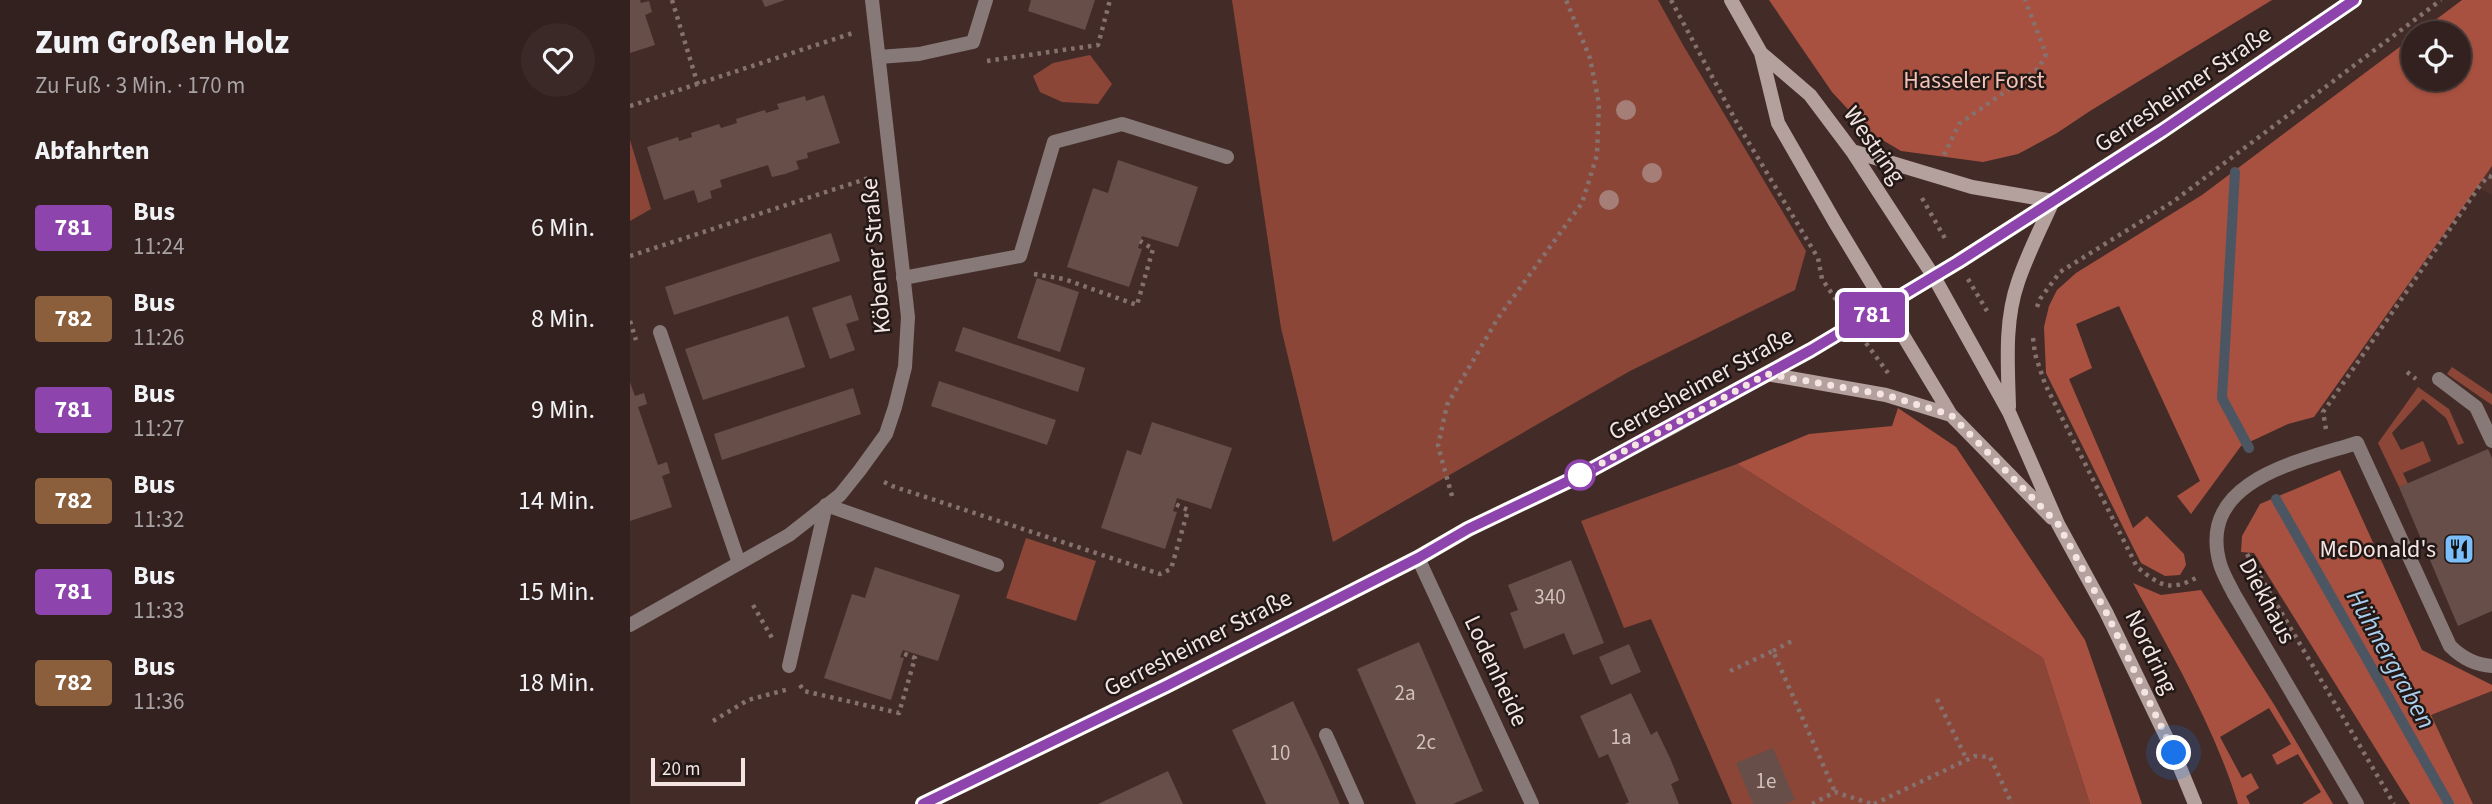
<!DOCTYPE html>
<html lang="de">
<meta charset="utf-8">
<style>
:root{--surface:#32211e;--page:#3a2927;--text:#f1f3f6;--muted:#a8a3a4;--line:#4d3e3c}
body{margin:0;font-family:"Source Sans 3",sans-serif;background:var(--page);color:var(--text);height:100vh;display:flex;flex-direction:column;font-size:26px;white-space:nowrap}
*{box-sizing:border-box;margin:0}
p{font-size:23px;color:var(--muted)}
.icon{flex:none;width:38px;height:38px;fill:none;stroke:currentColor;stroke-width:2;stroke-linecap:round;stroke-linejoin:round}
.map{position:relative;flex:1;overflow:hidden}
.side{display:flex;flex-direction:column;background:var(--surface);width:630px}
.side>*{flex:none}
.badge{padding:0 14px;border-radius:5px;font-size:24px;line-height:46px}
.buttons{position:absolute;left:1771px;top:21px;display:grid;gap:14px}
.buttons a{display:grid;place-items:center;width:70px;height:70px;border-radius:50%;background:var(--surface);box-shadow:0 2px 5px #0004,0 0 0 2px var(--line);font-size:35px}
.scale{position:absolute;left:21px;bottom:18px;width:94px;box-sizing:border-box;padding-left:7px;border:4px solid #f4e5e2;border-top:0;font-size:19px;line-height:24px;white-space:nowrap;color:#f4e5e2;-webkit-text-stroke:5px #221816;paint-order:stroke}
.you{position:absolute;width:35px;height:35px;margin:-18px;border:5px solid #fff;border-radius:50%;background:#1a73e8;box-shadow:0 0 0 10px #1a73e833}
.map>.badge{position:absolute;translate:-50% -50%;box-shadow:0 0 0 4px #fff}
h2{padding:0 35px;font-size:26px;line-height:63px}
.round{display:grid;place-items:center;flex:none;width:74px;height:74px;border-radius:37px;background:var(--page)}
.head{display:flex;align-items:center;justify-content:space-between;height:119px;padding:0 35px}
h1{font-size:33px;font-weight:800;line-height:52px}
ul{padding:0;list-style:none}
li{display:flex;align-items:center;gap:21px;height:91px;padding:0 35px}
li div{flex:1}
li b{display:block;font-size:26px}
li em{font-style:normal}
li .badge{min-width:77px;font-weight:700;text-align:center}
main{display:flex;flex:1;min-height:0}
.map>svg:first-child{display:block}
.built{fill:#4f322b}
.green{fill:#8c4638}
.forest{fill:#a85140}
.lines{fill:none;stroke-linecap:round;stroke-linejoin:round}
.stream{stroke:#4b5662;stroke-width:10}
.building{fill:#674e48}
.path{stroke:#85716d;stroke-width:4.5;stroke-dasharray:3.5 5;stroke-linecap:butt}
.service{stroke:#867977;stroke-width:14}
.minor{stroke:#867977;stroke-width:14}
.tertiary{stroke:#867977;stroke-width:14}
.secondary{stroke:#b4a19d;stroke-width:14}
.tree{fill:#a47e77}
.line-casing{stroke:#fff;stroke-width:16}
.line{stroke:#8e44ad;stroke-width:10}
.walk{stroke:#f4e5e2;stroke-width:7;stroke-dasharray:0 12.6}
.stop-dot{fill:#fff;stroke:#8e44ad;stroke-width:3.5}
.labels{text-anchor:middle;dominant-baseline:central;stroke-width:5;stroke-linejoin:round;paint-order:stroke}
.number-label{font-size:21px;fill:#d1bfbc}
.park-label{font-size:24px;fill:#f3c2b7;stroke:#221816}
.street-label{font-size:24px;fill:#f4e5e2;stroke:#221816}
.poi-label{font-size:24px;fill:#f4e5e2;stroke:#221816;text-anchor:end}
.water-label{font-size:26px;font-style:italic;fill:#abcfef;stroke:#221816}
</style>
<main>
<section class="side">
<div class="head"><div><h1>Zum Großen Holz</h1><p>Zu Fuß · 3 Min. · 170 m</p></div><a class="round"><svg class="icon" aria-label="heart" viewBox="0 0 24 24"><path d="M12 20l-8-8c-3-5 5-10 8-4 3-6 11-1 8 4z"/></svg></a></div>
<h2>Abfahrten</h2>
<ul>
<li><span class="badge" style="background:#8e44ad;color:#fff">781</span><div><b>Bus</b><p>11:24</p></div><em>6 Min.</em></li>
<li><span class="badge" style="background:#8b5e3c;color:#fff">782</span><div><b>Bus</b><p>11:26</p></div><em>8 Min.</em></li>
<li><span class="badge" style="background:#8e44ad;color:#fff">781</span><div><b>Bus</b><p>11:27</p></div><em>9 Min.</em></li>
<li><span class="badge" style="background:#8b5e3c;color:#fff">782</span><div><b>Bus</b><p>11:32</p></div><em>14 Min.</em></li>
<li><span class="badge" style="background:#8e44ad;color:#fff">781</span><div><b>Bus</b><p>11:33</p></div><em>15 Min.</em></li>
<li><span class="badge" style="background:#8b5e3c;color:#fff">782</span><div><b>Bus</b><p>11:36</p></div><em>18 Min.</em></li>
</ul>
</section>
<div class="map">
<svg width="1862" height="804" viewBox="0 0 1862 804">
<rect width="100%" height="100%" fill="#432c28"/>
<path class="built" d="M1862,166V195L1847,186Z
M1862,691V804H1843L1801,715Z"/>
<path class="green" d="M602,0H1028L1053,45L1176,251L1165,290L1000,371L703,542L651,328Z
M460,55L482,84L468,104L432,102L410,92L403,76L423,63Z
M0,140L21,209L0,221Z
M1822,367L1862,394V405L1817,374Z
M1788,387L1819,409L1834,443L1828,445L1816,418L1793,399L1762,433L1771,450L1793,441L1801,461L1773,473L1778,484L1769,487L1748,443Z
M1107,464L1413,658L1460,804H1102L1021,619L994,628L951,521Z
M396,538L466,561L446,621L376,598Z"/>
<path class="forest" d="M1139,0H1642L1460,111L1427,133L1388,154L1353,162L1271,151L1239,132L1202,92Z
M1832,0H1862V166L1684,417L1658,424L1611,446L1561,514L1547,496L1570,481L1489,306L1446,324L1462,368L1439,379L1503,528L1517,516L1554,554L1556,565L1550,575L1535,576L1511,563L1416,373L1414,327L1419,306L1427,290L1446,273L1572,195L1783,37V79H1829V33H1788Z
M1268,408L1326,447L1455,640L1512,804H1460L1413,658L1107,464L1179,434L1262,426Z
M1710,470L1792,650L1862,685V691L1801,715L1843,804H1780L1624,553L1611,552L1612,536L1630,504Z
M1503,583L1531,595L1571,590L1645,706L1703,804H1672L1691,792L1668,754L1647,765L1642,755L1661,744L1639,708L1590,737L1612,778L1621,773L1629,788L1616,796L1620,804H1608C1584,726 1542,655 1503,583Z"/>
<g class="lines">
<path class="stream" d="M1605,172L1592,398L1619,448
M1646,499L1819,804"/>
</g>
<path class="building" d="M0,0H10L11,3L19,1L22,12L15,15L25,45L0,53Z
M132,0H155L135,7Z
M401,0H465L455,30L398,11Z
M194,95L210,143L177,153L178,158L166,161L169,169L155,174L142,177L138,165L90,180L92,187L80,191L82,198L68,203L64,190L34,200L17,147L48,137L49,141L62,137L61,133L89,124L91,128L107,123L106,119L135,110L136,113L149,109L147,104L175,96L176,101Z
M488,160L568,187L548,247L512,236L508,248L512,249L499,287L437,267L463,188L478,193Z
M201,233L210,261L44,315L35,287Z
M407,278L449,292L430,352L387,338Z
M221,295L229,320L216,324L225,350L200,359L182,308Z
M158,316L175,367L73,400L55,349Z
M333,327L455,368L448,392L325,351Z
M309,381L426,420L417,445L301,406Z
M0,382L5,396L14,393L17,404L8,407L28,465L37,462L40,473L32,476L42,507L0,521Z
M223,388L231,414L92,460L84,434Z
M522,422L602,448L581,509L547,498L543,511L547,512L535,549L471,528L497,450L511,455Z
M1858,449L1862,458V611L1828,626L1769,487Z
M941,560L974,643L943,655L934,633L894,649L880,613L888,610L878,585Z
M245,567L330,595L308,661L273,650L270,657L274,658L261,700L194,678L222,594L235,598Z
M789,642L853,791L823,804H786L727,669Z
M999,644L1011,672L981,685L969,657Z
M1001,693L1021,735L1027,731L1040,758L1049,780L1041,784L1049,804H995L999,802L978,754L969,758L950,716Z
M663,701L687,752L710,804H636L625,780L602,730Z
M1143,748L1165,800L1155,804H1123L1106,763Z
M538,771L553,804H468Z"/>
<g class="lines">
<path class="path" d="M42,0L68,85
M1041,0L1107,123L1188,258L1192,279L1211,307
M357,61L468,45L480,0
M0,106L223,33
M1314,155L1329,124L1409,68L1416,54L1395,0
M1292,198L1317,242
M0,256L242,177
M404,274L434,279L507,305L523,249L510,241
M1338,279L1357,311
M1407,307L1410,299L1430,272L1544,201L1811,0
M0,321L6,340
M1403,338L1405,354L1415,384L1507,567C1532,587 1540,592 1570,576
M1236,343L1258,373
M1777,372L1786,379
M1696,429L1693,412L1698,405L1849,187L1858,176L1862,177
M254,482L262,486L530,574L541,569L558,510L545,504
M822,496L808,446L817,405L868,318L952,203L967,155L969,104L960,58L936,0
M1617,554L1764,804
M123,605L142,638
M1143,651L1162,641
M1100,671L1143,651L1205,792
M170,685L174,691L269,713L285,658L272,653
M1307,699L1337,760
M83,721L118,700L159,689
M1182,804L1205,792L1242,804
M1244,804L1345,756L1360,757L1382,804"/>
<path class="service" d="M249,57L289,54L343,42L356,0
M273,278L390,256L424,142L492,124L597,157
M30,332L109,563
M1809,379L1846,407L1862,441
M1727,443L1820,646C1832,658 1845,665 1862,666
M159,666L196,505L367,565
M696,735L727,804"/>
<path class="minor" d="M788,558L902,804
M0,625L159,535L210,495L230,470L256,434L265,407L275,367L278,317L242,0
M1727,804L1604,594C1599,584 1593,574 1590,564C1566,480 1670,461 1727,443"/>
<path class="tertiary" d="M293,804L512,698L788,558L838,529L955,473L1045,426L1256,307"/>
<path class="secondary" d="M1101,0L1131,53L1148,123L1206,224L1321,415L1422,518
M1131,53L1180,95L1222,151L1304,277L1379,412L1428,524L1476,612L1544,753L1565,804
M1222,151L1342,187L1423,201
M1256,307L1532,131L1724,0
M1137,374L1256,395L1321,415
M1379,407C1378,366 1374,322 1388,282C1397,255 1411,228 1423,201"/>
</g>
<g class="tree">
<circle cx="996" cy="110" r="10"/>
<circle cx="1022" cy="173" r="10"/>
<circle cx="979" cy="200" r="10"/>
</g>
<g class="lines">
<g class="line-casing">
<path id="line" d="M293,804L536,686L788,558L838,529L955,473L1181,350L1328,262L1532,131L1724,0"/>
</g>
<use href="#line" class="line"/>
<path class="walk" d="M950,475L1137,374L1256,395L1321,415L1428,524L1476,612L1544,753"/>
</g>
<defs>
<g id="restaurant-square" transform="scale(1.575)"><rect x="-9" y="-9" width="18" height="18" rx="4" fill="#7cbef9" stroke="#221816"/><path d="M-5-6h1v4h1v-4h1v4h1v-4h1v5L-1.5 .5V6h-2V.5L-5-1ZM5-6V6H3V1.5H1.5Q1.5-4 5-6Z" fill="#111"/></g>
</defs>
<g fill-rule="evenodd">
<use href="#restaurant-square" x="1829" y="549"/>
</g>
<circle class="stop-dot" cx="950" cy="475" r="14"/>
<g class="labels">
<g class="number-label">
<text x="920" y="597">340</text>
<text x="775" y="693">2a</text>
<text x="991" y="737">1a</text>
<text x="796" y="742">2c</text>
<text x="650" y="753">10</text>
<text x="1136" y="781">1e</text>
</g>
<g class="park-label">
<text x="1344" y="80">Hasseler Forst</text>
</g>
<g class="street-label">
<text transform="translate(1553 89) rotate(-34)">Gerresheimer Straße</text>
<text transform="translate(1244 145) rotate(55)">Westring</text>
<text transform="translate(246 256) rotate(-95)">Köbener Straße</text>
<text transform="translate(1071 384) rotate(-29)">Gerresheimer Straße</text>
<text transform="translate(1637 601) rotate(62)">Diekhaus</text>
<text transform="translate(568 643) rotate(-27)">Gerresheimer Straße</text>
<text transform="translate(1521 652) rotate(64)">Nordring</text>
<text transform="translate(866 671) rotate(65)">Lodenheide</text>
</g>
<g class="poi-label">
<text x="1806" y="549">McDonald's</text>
</g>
<g class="water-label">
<text transform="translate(1761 659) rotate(61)">Hühnergraben</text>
</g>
</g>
</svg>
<div class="buttons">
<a><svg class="icon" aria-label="locate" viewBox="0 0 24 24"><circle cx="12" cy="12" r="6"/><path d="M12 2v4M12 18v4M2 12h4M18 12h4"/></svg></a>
</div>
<div class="scale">20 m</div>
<div class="you" style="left:1544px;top:753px"></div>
<b class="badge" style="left:1242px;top:315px;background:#8e44ad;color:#fff">781</b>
</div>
</main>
